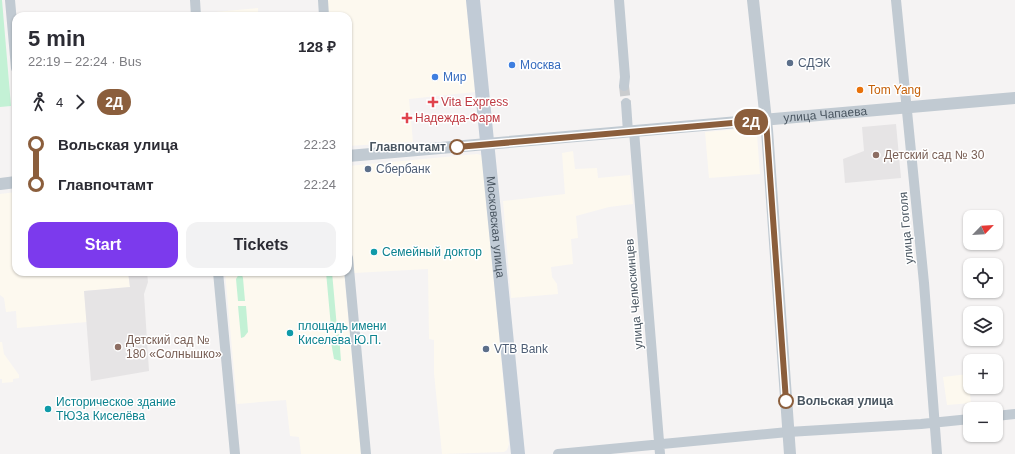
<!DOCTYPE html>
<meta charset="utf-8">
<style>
:root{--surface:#fff;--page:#f2f2f3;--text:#2b2b33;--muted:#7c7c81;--accent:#7c3aed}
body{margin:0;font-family:Arial,sans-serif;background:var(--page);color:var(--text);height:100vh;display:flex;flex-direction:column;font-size:15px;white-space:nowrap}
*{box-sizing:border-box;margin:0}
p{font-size:13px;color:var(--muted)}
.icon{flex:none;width:22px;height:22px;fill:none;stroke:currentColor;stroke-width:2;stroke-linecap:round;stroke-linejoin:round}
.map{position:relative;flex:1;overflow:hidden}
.sheet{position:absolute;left:12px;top:12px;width:340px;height:264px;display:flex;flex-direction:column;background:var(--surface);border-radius:12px;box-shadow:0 1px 3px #0004}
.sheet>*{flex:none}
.badge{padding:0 8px;border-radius:13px;font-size:14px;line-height:26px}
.needle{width:26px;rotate:65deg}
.controls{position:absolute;left:963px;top:210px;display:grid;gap:8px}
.controls a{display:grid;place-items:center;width:40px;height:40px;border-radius:8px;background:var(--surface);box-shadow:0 1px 3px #0004;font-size:20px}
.map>.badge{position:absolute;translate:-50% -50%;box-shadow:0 0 0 2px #fff}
.legs{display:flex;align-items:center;gap:6px;height:44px;padding:0 16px;font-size:13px}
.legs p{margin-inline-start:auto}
.summary{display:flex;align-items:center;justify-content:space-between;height:68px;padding:0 16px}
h1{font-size:22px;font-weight:700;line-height:30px}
.button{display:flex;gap:8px;margin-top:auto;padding:8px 16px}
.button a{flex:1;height:46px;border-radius:12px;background:var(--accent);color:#fff;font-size:16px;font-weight:700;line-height:46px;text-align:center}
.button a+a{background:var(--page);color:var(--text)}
ul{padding:0 16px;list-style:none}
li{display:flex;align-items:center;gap:14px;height:40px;font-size:15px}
li i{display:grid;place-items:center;width:6px;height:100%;margin:0 5px;background:currentColor}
li i::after{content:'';width:10px;height:10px;margin:-5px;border:3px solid;border-radius:50%;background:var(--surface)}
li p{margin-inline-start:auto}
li:first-child i{background:linear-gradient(#0000 50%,currentColor 0)}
li:last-child i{background:linear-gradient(currentColor 50%,#0000 0)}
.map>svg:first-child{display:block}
.commercial{fill:#fdf9ef}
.education{fill:#e6e4e5}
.green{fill:#c3f1d5}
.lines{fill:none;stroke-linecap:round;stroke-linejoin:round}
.minor-tunnel{stroke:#caccce;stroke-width:10;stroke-dasharray:10 5;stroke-linecap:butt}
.minor{stroke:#c1cad2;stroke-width:10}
.tertiary{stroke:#c1cad2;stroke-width:12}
.secondary{stroke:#c1cbd6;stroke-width:14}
.line-1-casing{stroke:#fff;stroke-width:9}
.line-1{stroke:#8b5e3c;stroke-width:6}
.service-dot{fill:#5c6f8a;stroke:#fff;stroke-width:1.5}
.shop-dot{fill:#3f7fe0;stroke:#fff;stroke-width:1.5}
.food-dot{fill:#e8710a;stroke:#fff;stroke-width:1.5}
.health-dot{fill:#e0444e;stroke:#fff;stroke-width:1.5}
.stop-1-dot{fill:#fff;stroke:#8b5e3c;stroke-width:2}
.education-dot{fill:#8d6e63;stroke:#fff;stroke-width:1.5}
.culture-dot{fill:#0f9aa8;stroke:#fff;stroke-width:1.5}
.labels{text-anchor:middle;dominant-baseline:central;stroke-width:3;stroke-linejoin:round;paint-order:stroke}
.service-label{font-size:12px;fill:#4e5e75;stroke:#fff;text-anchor:start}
.shop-label{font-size:12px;fill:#366cbe;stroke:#fff;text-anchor:start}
.food-label{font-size:12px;fill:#c56008;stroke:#fff;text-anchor:start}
.health-label{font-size:12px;fill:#be3a42;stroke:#fff;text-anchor:start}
.street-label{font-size:12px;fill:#4a5661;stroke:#fff}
.stop-label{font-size:12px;font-weight:bold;fill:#4a5661;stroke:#fff;text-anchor:end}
.education-label{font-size:12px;fill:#785e54;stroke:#fff;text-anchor:start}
.culture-label{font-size:12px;fill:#0d838f;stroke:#fff;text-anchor:start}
</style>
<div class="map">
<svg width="1015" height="454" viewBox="0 0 1015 454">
<rect width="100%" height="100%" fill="#f5f3f3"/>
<path class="commercial" d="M326,0H466L475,92L409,99L413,142L348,146V16H328Z
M258,8V16H204V13Z
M750,128L757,135L760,174L709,178L705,132Z
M573,151L575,169L597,168L598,178L630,175L633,204L609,207L576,216L578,238L571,239L573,264L551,267L552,277L557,284L558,294L511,298L503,201L565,194L562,153Z
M477,154L481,155L483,159L509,444L507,450L504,452L442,454L434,373V340L429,339L428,269L354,273L348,194V166Z
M16,192V272H128L130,287L84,291L87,322L17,328L16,311L6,312L4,298L0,295V194Z
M225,272H344L361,454H301L299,437L290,436L286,400L237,404Z
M0,342H2L4,354L19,375V378L13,379V382L2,383V379H0Z
M968,374L971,403L947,405L943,377Z"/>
<path class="education" d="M896,124L901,178L845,183L843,159L864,151L862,127Z
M128,272H147L148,282L144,294L149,371L91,381L84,291L130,287Z"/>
<path class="green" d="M0,0H2L11,106L0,107Z
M326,272H332L337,328L331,327Z
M239,274L242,275L243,278L245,301H238L236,279Z
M238,306H246L248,332L244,337L241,338Z
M339,334L341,361L334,359L331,342L333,337Z"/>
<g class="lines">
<path class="minor-tunnel" d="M624,86L626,103"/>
<path class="minor" d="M10,0L16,68
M195,0L196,16
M323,0L324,16
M619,0L625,77L624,86
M896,0L924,283L937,454
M626,103L628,132
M634,131L660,454
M348,258L366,454
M218,272L235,454
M996,416L1015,414
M558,454L788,432L921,424L970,419"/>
<g class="tertiary">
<path d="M753,0L767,130L790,454"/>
<path id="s1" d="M348,156L1015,98"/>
<path d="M0,184L16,182"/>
</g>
<path class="secondary" id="s2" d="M473,0L518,454"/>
</g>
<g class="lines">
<g class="line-1-casing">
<path id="line-1" d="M457,147L766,120L786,401"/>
</g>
<use href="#line-1" class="line-1"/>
</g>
<g class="service-dot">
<circle cx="790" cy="63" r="4"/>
<circle cx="368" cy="169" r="4"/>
<circle cx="486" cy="349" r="4"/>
</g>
<g class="shop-dot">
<circle cx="512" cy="65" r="4"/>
<circle cx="435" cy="77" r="4"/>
</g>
<circle class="food-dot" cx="860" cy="90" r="4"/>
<g class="health-dot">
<path d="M431 96h4v4h4v4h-4v4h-4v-4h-4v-4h4z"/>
<path d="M405 112h4v4h4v4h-4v4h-4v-4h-4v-4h4z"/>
</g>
<g class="stop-1-dot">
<circle cx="457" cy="147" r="7"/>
<circle cx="786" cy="401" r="7"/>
</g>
<g class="education-dot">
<circle cx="876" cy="155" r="4"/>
<circle cx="118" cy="347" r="4"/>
</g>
<g class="culture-dot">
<circle cx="374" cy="252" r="4"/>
<circle cx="290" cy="333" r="4"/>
<circle cx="48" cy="409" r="4"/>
</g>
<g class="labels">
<g class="service-label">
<text x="798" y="63">СДЭК</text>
<text x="376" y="169">Сбербанк</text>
<text x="494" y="349">VTB Bank</text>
</g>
<g class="shop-label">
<text x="520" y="65">Москва</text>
<text x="443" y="77">Мир</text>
</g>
<g class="food-label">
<text x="868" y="90">Tom Yang</text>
</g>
<g class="health-label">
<text x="441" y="102">Vita Express</text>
<text x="415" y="118">Надежда-Фарм</text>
</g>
<g class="street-label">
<text stroke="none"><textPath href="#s1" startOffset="479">улица Чапаева</textPath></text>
<text stroke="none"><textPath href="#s2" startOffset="228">Московская улица</textPath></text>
<text transform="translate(906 228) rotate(-95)">улица Гоголя</text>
<text transform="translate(634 294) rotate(-95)">улица Челюскинцев</text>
</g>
<g class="stop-label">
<text x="446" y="147">Главпочтамт</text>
<text x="797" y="401" text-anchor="start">Вольская улица</text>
</g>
<g class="education-label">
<text x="884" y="155">Детский сад № 30</text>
<text x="126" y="340">Детский сад №<tspan x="126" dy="14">180 «Солнышко»</tspan></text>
</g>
<g class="culture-label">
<text x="382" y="252">Семейный доктор</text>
<text x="298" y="326">площадь имени<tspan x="298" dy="14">Киселева Ю.П.</tspan></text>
<text x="56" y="402">Историческое здание<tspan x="56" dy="14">ТЮЗа Киселёва</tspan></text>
</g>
</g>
</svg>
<div class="controls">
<a><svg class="needle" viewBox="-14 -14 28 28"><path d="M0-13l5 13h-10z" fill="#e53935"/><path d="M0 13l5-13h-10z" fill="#7c7c81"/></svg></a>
<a><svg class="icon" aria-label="locate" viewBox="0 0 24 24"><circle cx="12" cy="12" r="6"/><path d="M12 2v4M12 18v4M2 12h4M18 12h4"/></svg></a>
<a><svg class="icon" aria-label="layers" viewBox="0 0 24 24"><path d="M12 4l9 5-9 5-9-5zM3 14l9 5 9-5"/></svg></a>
<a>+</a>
<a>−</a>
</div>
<b class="badge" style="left:751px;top:122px;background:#8b5e3c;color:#fff">2Д</b>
<section class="sheet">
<div class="summary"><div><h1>5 min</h1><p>22:19 – 22:24 · Bus</p></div><b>128 ₽</b></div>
<div class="legs"><svg class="icon" aria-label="walk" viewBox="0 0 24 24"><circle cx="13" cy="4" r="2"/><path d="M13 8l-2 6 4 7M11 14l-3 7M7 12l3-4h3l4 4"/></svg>4<svg class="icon" aria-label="forward" viewBox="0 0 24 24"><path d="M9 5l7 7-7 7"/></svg><b class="badge" style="background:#8b5e3c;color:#fff">2Д</b></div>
<ul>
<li><i style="color:#8b5e3c"></i><b>Вольская улица</b><p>22:23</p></li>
<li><i style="color:#8b5e3c"></i><b>Главпочтамт</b><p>22:24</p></li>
</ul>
<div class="button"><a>Start</a><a>Tickets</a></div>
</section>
</div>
